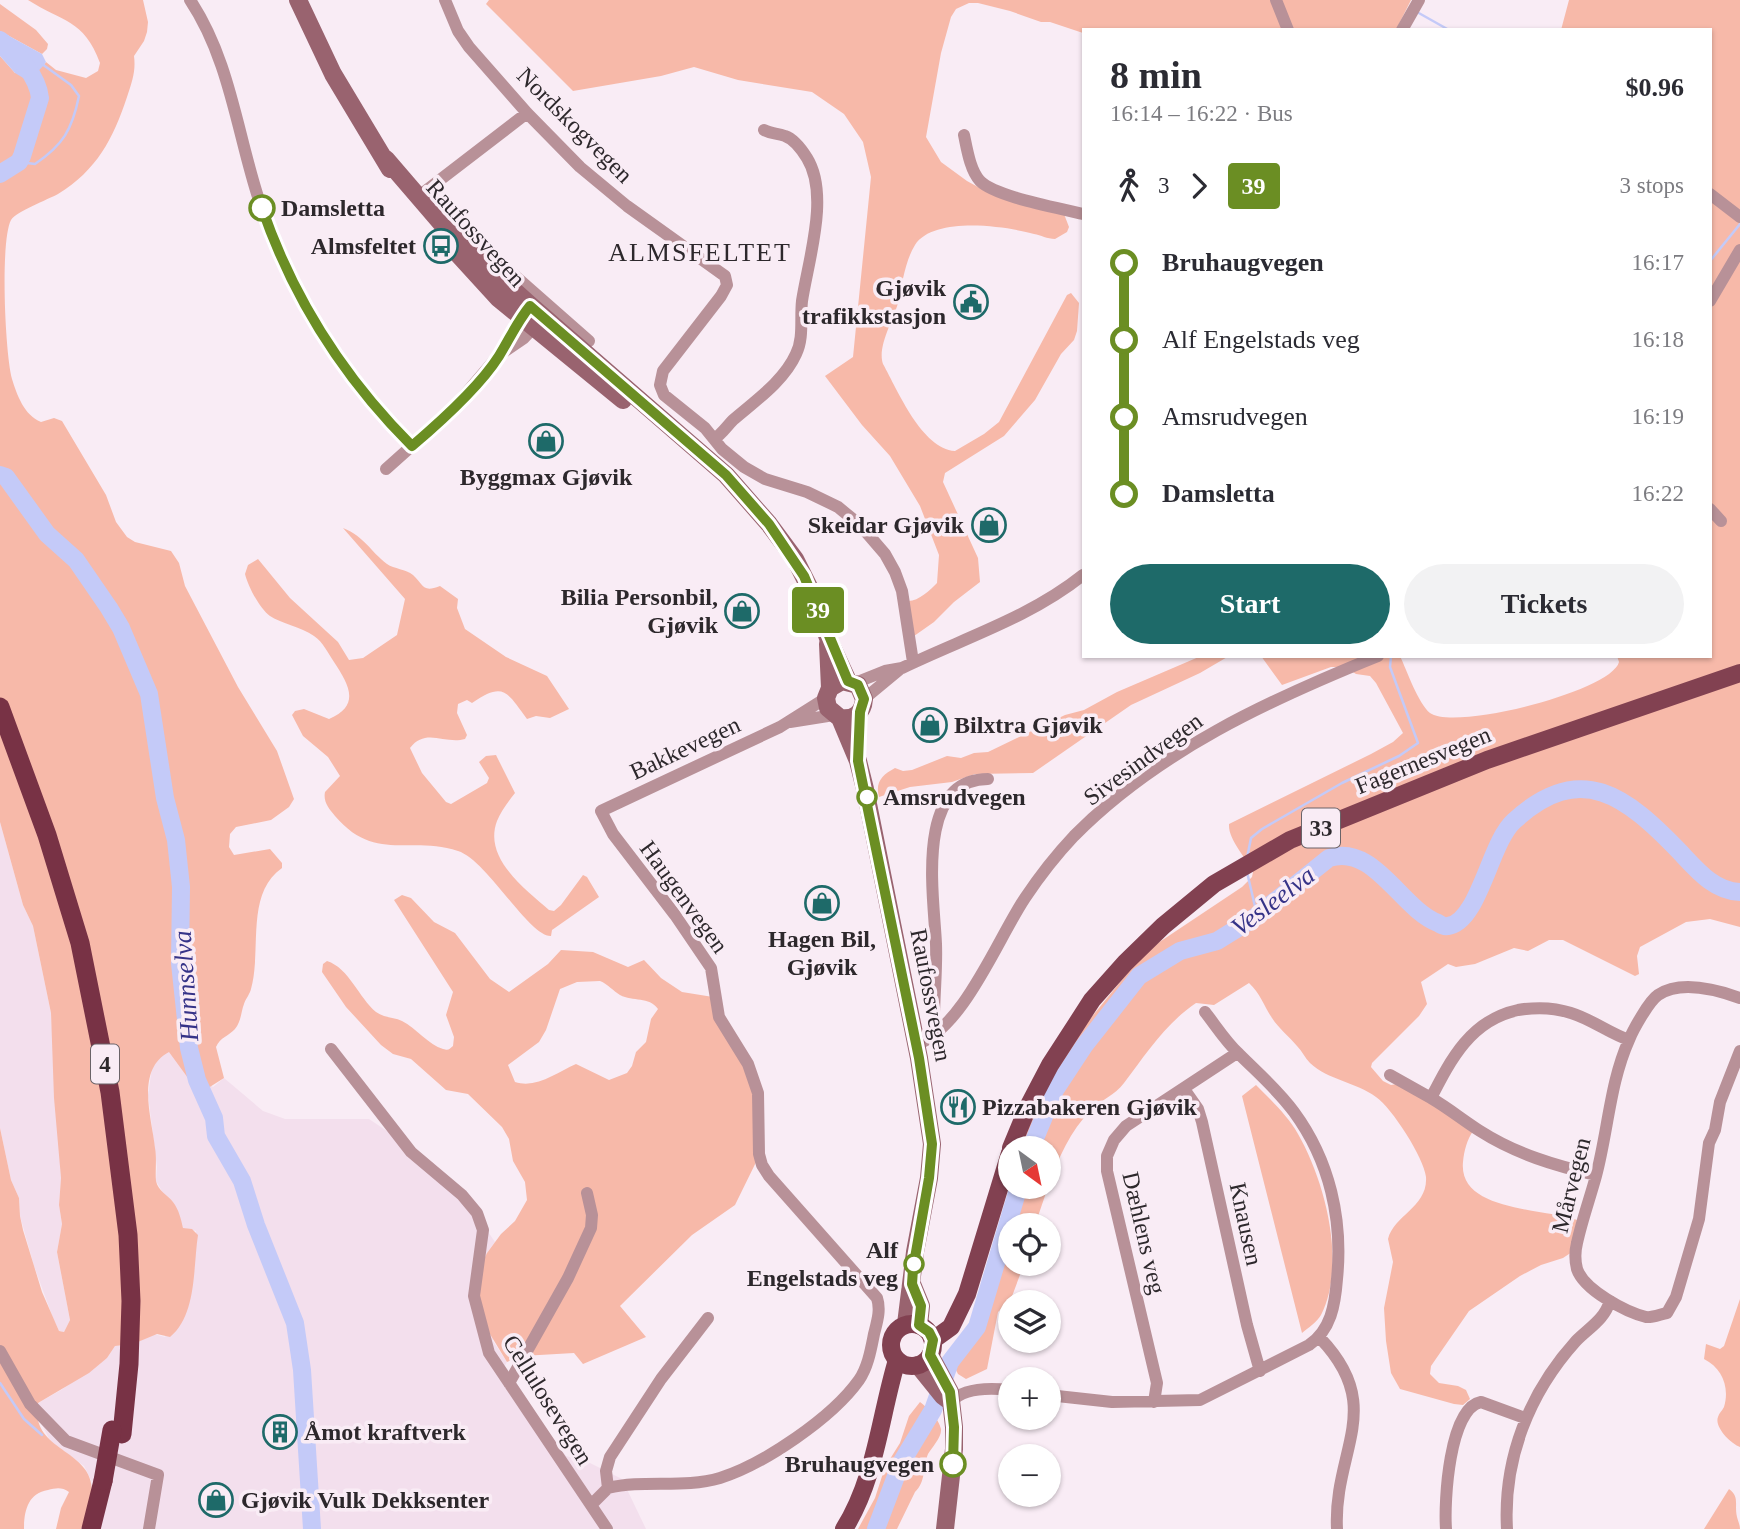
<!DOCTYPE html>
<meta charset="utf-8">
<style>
:root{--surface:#fff;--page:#f2f2f3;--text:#2b2b33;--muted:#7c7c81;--accent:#1e6a69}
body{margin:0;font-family:Georgia,serif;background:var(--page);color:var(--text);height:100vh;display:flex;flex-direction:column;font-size:26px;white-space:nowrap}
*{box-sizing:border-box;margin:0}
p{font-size:23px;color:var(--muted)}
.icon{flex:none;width:38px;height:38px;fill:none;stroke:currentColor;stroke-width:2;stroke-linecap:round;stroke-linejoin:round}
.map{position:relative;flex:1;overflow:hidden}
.details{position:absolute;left:1082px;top:28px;width:630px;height:630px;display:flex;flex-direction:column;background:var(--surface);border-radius:0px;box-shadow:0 2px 5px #0004}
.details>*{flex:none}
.badge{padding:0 14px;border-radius:5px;font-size:24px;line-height:46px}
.needle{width:46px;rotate:147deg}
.buttons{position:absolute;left:998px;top:1136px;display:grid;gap:14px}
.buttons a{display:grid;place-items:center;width:63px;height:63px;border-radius:50%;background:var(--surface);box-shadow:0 2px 5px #0004;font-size:35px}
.map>.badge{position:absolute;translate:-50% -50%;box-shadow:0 0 0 4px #fff}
.legs{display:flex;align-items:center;gap:10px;height:77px;padding:0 28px;font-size:23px}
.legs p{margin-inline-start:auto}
.summary{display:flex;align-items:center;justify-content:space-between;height:119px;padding:0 28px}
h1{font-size:38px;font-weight:700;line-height:52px}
.primary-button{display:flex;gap:14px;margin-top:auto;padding:14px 28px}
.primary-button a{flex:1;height:80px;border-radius:42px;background:var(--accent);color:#fff;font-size:28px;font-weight:700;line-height:80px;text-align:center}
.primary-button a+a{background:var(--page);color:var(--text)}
ul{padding:0 28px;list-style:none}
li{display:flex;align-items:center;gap:24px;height:77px;font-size:26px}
li i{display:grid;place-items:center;width:10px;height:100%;margin:0 9px;background:currentColor}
li i::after{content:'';width:18px;height:18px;margin:-9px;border:5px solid;border-radius:50%;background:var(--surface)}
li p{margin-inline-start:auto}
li:first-child i{background:linear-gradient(#0000 50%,currentColor 0)}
li:last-child i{background:linear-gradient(currentColor 50%,#0000 0)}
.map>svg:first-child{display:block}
.built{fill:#f3dfed}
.green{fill:#f7b9a9;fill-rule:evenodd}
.water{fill:#c4caf8}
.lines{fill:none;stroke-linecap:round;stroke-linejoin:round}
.stream{stroke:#c4caf8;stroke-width:2.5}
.river{stroke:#c4caf8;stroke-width:18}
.minor{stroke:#b89198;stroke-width:12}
.secondary{stroke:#99636f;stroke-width:18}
.primary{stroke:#824151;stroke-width:18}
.trunk{stroke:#783245;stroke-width:19}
.trunk-bridge{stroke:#783245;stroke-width:19}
.line-1-casing{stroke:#fff;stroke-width:16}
.line-1{stroke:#6b8e23;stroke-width:10}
.stop-1-dot{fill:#fff;stroke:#6b8e23;stroke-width:3.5}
.labels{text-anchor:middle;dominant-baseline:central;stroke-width:7;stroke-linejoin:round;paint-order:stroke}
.shield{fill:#f9ecf5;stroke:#6a6368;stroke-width:2}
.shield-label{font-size:23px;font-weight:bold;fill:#2d282c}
.street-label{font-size:24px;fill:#2d282c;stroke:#f9ecf5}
.stop-label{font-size:24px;font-weight:bold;fill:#2d282c;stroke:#f9ecf5;text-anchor:start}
.poi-label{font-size:24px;font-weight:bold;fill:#2d282c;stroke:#f9ecf5;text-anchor:end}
.neighbourhood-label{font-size:26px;letter-spacing:2px;fill:#2d282c;stroke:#f9ecf5}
.water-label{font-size:26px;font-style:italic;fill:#363388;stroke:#f9ecf5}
</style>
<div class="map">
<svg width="1740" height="1529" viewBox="0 0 1740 1529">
<rect width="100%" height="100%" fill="#f9ecf5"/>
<path class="built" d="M0,822L23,905L33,926L51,1013L61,1178L59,1205L62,1224L57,1252L70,1320L64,1332L59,1331L53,1318L34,1266L20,1216L19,1198L11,1180L0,1128Z
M169,1051L213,1087L224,1078L263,1111L285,1119H369L423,1155L471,1207L495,1242L487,1253L493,1341L507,1362L503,1369L566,1456L588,1462L622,1479L646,1529H81L92,1482L84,1466L50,1441L36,1412L38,1403L61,1390L107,1358L115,1346L133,1344L154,1334L165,1337L194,1272L196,1231L183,1228L173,1202L163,1193L156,1181L157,1167L148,1095L152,1067L161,1056Z"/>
<path class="green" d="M28,0H143L148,22L147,32L144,41L134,56C136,71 132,82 127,97C113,139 97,170 58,194C47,200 17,211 11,220C0,241 5,353 12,379C17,395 24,415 41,422L54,418L62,421L106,495L116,522L127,537L135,542L171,551L179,563L185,586L238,687L277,751L294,799L289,807L271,820L236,827L230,834L229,847L234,855L270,849L282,863V868C245,894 262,950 251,989C250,994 246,998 244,1004C241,1012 241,1022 235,1029C229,1036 220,1037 216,1047L224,1078L205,1090L196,1089L169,1052C135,1070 152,1118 155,1148C157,1159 155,1171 156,1181C158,1191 168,1195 173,1202C179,1210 181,1219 183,1228L192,1229L198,1235C193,1267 197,1315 170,1337L157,1334L133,1344L115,1346L107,1358L89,1373L38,1403C27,1463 124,1443 81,1529H56L61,1508L69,1492C62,1487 56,1488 48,1490C28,1493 24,1511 24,1529H0V1128L11,1180L19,1198L20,1216L23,1230L42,1292L59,1331L64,1332L70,1320L57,1252L62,1224L59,1205L61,1178L54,1098L51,1013L33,926L23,905L0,822V56L15,73L44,65L46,62L56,70L86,78L98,71L100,63C84,19 62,22 28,0Z
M489,0H1411L1396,30H1083V33L1050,22H1041L1010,11L978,3H969L956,9L951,17L941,53L926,137L941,162L967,181L987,192L1064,214L1069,227L1067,232L1055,239C1047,239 1041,235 1034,234C1005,226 934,216 915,245C905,261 902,285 898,303C893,321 877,347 883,364C898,391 922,449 955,451L984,434L999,422L1067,295L1071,293L1079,303L1077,331L1074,340L1061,354L1035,400L1004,436L945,473L943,482L978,558L980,582L954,602L934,622L907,641V601C918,602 930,590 937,583L939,555L920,506L890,456L862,425L825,376L853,357L871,177L863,142L844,114L812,92L738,80L694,67L661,76L573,91L486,4Z
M1569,0H1740V927L1710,919L1686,922L1640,947L1637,956L1639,974L1635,976L1563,940H1549L1528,951L1514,948L1475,964L1456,967L1448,964L1421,982L1427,1004L1419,1016L1372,1063L1371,1067L1383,1081L1391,1085C1428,1077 1451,1107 1473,1131C1467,1140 1464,1151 1463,1162C1458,1212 1545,1208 1577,1220L1575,1250L1563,1258L1541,1265L1520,1276L1469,1311L1431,1366L1430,1374L1439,1383L1458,1386L1466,1390L1470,1399L1463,1405L1454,1404L1400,1389L1391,1373L1386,1341L1384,1308L1393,1262L1388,1239C1394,1215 1428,1207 1426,1177C1424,1158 1392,1108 1376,1097C1356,1082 1328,1080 1310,1063C1305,1058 1302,1051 1297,1046C1289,1036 1279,1029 1272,1018C1264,1006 1260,993 1249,983L1214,1005L1196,1003C1166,1023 1146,1054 1124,1083C1115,1095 1101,1100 1091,1110C1070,1131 1059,1158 1048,1185V1148H1021L1026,1128L1058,1065L1081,1030L1134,965L1158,943L1242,887L1252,877L1253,872C1246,857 1228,840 1229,824L1371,754L1393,742L1403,733L1376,683L1370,676L1356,674L1345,667H1331L1282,685L1261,656H1400C1407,671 1418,703 1430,713C1455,731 1612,691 1619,662L1617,656H1710V30H1561Z
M0,4L36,30L48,44L47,49L42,54L0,31Z
M343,528C365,537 370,551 387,564C394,569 406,569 413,575C424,585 422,593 440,586L458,599L457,608L465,629L506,657L547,676L569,709L550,718L536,716L527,719C507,692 504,681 472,703L467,700L458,704L457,713L467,735L465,739C445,745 426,727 410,748L422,773L446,802L451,804L487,783L489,778L479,762L486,756L496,755L515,793C508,802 501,811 497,821C483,858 525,889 549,910L554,911L561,905L583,875L587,877L599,897L552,930L551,936C529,937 487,860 458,851C411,835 375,863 335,816C329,809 323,802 325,792L340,776L328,757L303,736L292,715L295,711L304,709L329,719C361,705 349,685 334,662C328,653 323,642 314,636C301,627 280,623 270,616C259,608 248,586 245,574L248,565L258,559L290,598L338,642L349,660L363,658L397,635L405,599Z
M1201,656H1229L1200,673L1131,705L1033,773L975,774L952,782L910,787L879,797C875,782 882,775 895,768L903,771L912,770L947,756L961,758L974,753L988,752L1065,715L1084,710L1117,692Z
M402,895L411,898L434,922L455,933L490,979L509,992L548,964L561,950L593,952L628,967L644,960L661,978L682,992L713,997L751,1065L761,1152L735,1205L692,1235L620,1306L646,1337L583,1364L574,1353L522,1356L507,1362L482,1321L477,1274L487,1253L501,1234L515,1221L527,1200L525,1182L513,1161L509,1139L502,1127L468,1094L446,1090L411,1059L393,1054L381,1045L346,1007L322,972L323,964L327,961C349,968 359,998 376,1012C384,1018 394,1017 402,1021C416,1028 429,1045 443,1049C449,1051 449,1049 453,1046L454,1037L446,1015L453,992L394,900ZM600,981C608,984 613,991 620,995C633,1002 649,996 658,1009L651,1019L646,1042L636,1052L632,1066L627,1073L609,1080L576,1064C557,1072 537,1089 515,1082L508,1065L539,1042L546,1030L560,989L577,982Z
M1256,1085C1271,1100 1288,1116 1298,1134C1325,1181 1347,1264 1321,1315C1317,1322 1308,1328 1302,1333L1242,1096Z
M1024,1187H1048L1035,1225H1015L1025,1194Z
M1010,1246V1264H1024L1011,1299L998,1312L987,1369L966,1379L958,1374L954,1366L972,1344Z
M1740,1299V1447C1731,1444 1714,1427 1718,1417C1719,1413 1722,1411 1724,1407C1730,1387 1722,1368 1704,1359L1706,1344L1720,1349L1724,1346Z
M920,1402C927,1407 939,1419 941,1429C942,1437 932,1447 928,1454C923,1466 926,1482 915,1492L897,1529H858L875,1498L885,1467L900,1443L909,1416Z
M1729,1489C1740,1497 1734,1504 1737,1517C1738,1521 1740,1525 1740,1529H1704Z"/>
<path class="water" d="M0,31L42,54L46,62C41,70 33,76 25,79L15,73L0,56Z"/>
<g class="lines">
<path class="stream" d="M1417,12L1449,30
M19,162L35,164C63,145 72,130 79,96L71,85L42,64
M1710,261L1740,224
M1247,858L1251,838L1262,829L1342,783L1399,756L1418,743L1390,667L1391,656
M1247,872L1257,915
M0,1383L24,1419L42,1435"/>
<path class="river" d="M0,40C17,52 38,77 40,98L22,156L19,162L0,174
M0,475L6,477L47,534L76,560L109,608L121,628L149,694L165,798L176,840L181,887L180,963L189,1048L197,1080L214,1118L216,1136L242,1181L256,1225L295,1323L302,1370L312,1529
M1031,1148L1055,1090L1084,1046L1139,976L1180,951L1217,941L1254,918L1329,858C1374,843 1401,909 1438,923C1441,925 1445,927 1448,926C1479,922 1490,842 1514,821C1581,759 1627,797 1680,852C1697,870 1714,891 1740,892
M876,1529L901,1463L933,1410L950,1362L977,1327L1019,1186"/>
<path class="minor" d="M190,0C230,60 237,133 259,200C290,295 344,374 412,446
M445,0L458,31L469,47L527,113L580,167L627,206L725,276L727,285L721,296L663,371L660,385L664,395L705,428L722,449L744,467L765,479L807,492L838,507L860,525L885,554L895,572L902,591L913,662
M1276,0L1288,30
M1402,30L1419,0
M964,135C967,149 970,170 980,181C996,197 1060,208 1083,214
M425,192L463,230L589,341
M1710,194L1740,217
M419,196L527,113
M1710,301L1740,250
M499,355L516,324L526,311
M714,439C722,434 727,426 733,420C755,401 784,381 796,354C804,338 800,319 802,301C808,261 830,195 807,158C802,150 794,139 785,136C777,133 771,134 764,130
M386,469L452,410L498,356L524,338L539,322
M1710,509L1721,521
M855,683L885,671L902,668C964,638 1029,618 1083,575
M864,699L899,670
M790,722L834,715
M1740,998C1715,989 1680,980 1658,995C1649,1001 1633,1030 1629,1040C1610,1082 1608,1131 1596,1176C1590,1198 1582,1220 1577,1243C1575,1251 1575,1261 1577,1269C1584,1290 1626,1312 1646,1317C1652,1318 1661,1314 1667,1313L1676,1297L1699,1219L1709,1143L1715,1130L1720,1102L1740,1051
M939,1030L934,1020C934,995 937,969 936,944C934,897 914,779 988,779
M916,1045C964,1027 997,940 1025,898C1039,877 1057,854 1074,836C1158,751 1269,700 1378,656
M331,1049L411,1152L462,1195L477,1213L483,1230L474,1296L489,1353L607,1529
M1390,1075L1431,1098
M1184,1089L1198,1109L1202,1122L1247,1325L1260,1371
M1596,1175C1556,1166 1516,1154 1480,1131C1463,1120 1448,1108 1431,1098C1451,1059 1471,1020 1518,1010C1536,1007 1553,1007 1571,1013C1591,1019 1609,1033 1629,1040
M1320,1338C1387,1408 1333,1450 1337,1529
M0,1351L30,1404L66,1441L158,1475L149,1529
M509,1383L568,1278L591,1228L592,1215L587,1193
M1048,1395L1112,1402L1200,1400L1309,1345C1331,1330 1335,1305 1337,1279C1343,1220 1330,1161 1294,1112C1278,1090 1258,1073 1239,1054C1226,1042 1216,1026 1205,1012
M951,1402C964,1387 992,1388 1010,1390
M1154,1402L1157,1383L1107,1171V1156L1114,1140L1126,1126L1237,1053
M608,1488L606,1471L610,1457L661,1379L708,1318
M591,1505L608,1488C645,1479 683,1489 720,1478C764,1464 832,1418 859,1380C868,1367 871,1349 874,1334C877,1322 881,1310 877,1298L769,1176L762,1165L759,1154L758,1093L748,1064L719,1017L711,968L675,915L613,834L601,811L780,727L826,698
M1446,1529C1444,1502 1449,1408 1481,1402L1525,1418
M1507,1529C1503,1459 1529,1393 1576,1341C1590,1327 1604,1320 1610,1301"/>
<path class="secondary" d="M298,0L333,74L390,169
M386,159L447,230L530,305L726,475L769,524L795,559L813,595L828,638L848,681
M446,241L498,298L623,400
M828,644L830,688L826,698L828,708L840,718C854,720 863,713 864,699L858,685L842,681L830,688
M840,718L858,761L865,789L919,1058L932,1144L929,1178L915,1252L906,1324
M912,1284L921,1306L919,1325
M930,1355L950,1392L954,1427V1449L945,1529
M918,1365L943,1396L951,1402"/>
<path class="primary" d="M1011,1148L1028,1107L1050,1065L1092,1000L1125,963L1163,926L1214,884L1290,840L1487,760L1740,673
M891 1345a21 21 0 1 1 42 0a21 21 0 1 1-42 0Z
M933,1340L951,1327L967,1294L1010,1153
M844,1529C876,1478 880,1416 897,1360"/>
<path class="trunk" d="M0,707L47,835L80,943L110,1092L128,1235L131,1301L129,1364L122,1434
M91,1529L103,1481"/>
<path class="trunk-bridge" d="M103,1481L112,1430"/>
</g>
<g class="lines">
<g class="line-1-casing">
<path id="line-1" d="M262,208C293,298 345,379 412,446C439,423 480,386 499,356C510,338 517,322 530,306L726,475L769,524L804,576L848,681L858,685L864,699L860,712L858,761L919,1058L932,1144L929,1178L913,1269L912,1284L921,1306L919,1325L929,1332L933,1340L930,1355L950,1392L954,1427L953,1464"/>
</g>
<use href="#line-1" class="line-1"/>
</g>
<defs>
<g id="bus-ring" transform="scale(1.75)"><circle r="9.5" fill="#f9ecf5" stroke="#1e6a69" stroke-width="1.5"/><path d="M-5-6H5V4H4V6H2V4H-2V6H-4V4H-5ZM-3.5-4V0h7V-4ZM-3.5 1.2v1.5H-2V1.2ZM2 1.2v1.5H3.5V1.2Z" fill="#1e6a69"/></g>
<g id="civic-ring" transform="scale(1.75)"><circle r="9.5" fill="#f9ecf5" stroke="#1e6a69" stroke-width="1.5"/><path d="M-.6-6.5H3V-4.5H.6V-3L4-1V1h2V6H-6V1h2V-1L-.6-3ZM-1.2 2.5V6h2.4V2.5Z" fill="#1e6a69"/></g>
<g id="shop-ring" transform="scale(1.75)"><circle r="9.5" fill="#f9ecf5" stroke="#1e6a69" stroke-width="1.5"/><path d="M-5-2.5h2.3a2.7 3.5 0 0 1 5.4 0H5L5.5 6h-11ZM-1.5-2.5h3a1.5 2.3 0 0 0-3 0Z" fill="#1e6a69"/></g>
<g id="restaurant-ring" transform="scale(1.75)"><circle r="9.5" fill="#f9ecf5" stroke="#1e6a69" stroke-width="1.5"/><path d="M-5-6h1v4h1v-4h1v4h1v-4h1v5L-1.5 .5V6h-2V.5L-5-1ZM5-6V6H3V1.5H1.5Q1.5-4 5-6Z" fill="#1e6a69"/></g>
<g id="building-ring" transform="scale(1.75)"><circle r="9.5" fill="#f9ecf5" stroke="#1e6a69" stroke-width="1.5"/><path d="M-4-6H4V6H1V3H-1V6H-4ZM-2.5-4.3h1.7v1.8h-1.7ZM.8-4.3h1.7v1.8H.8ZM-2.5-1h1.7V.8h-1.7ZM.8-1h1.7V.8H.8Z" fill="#1e6a69"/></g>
</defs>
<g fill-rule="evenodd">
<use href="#bus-ring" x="441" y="246"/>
<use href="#civic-ring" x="971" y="302"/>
<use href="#shop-ring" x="546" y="441"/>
<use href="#shop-ring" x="989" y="525"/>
<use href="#shop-ring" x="742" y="611"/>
<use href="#shop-ring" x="930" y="725"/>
<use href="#shop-ring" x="822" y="903"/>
<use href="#restaurant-ring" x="958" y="1107"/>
<use href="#building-ring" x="280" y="1432"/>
<use href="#shop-ring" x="216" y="1500"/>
</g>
<g class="stop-1-dot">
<circle cx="262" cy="208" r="12"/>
<circle cx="867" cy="797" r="9"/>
<circle cx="914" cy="1264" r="9"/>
<circle cx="953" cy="1464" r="12"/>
</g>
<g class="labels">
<g class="shield">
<rect x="1302" y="808.5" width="38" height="39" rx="5"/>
<rect x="91" y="1044.5" width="28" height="39" rx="5"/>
</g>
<g class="shield-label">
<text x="1321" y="828">33</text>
<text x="105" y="1064">4</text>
</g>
<g class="street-label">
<text transform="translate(575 125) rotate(45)">Nordskogvegen</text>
<text transform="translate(476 233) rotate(48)">Raufossvegen</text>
<text transform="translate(685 748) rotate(-25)">Bakkevegen</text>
<text transform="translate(1143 759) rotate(-36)">Sivesindvegen</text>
<text transform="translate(1423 760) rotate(-22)">Fagernesvegen</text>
<text transform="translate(684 897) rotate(54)">Haugenvegen</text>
<text transform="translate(931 995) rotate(79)">Raufossvegen</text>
<text transform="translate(1571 1185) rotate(-76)">Mårvegen</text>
<text transform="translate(1246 1224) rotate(78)">Knausen</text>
<text transform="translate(1144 1233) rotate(77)">Dæhlens veg</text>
<text transform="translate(548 1400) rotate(58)">Cellulosevegen</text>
</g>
<g class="stop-label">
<text x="281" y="208">Damsletta</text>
<text x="883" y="797">Amsrudvegen</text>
<text x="898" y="1250" text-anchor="end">Alf<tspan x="898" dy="28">Engelstads veg</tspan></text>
<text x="934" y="1464" text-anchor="end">Bruhaugvegen</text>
</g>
<g class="poi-label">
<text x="416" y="246">Almsfeltet</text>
<text x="946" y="288">Gjøvik<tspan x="946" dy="28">trafikkstasjon</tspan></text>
<text x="546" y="477" text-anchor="middle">Byggmax Gjøvik</text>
<text x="964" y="525">Skeidar Gjøvik</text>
<text x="718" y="597">Bilia Personbil,<tspan x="718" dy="28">Gjøvik</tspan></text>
<text x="954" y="725" text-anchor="start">Bilxtra Gjøvik</text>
<text x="822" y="939" text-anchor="middle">Hagen Bil,<tspan x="822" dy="28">Gjøvik</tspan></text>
<text x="982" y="1107" text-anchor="start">Pizzabakeren Gjøvik</text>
<text x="304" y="1432" text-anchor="start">Åmot kraftverk</text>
<text x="241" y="1500" text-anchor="start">Gjøvik Vulk Dekksenter</text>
</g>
<g class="neighbourhood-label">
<text x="700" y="252">ALMSFELTET</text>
</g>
<g class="water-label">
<text transform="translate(1273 901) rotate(-37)">Vesleelva</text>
<text transform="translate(186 986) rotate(-94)">Hunnselva</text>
</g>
</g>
</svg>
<div class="buttons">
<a><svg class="needle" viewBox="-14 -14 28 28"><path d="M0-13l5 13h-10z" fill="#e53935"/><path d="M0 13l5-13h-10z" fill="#7c7c81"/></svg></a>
<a><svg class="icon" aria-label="locate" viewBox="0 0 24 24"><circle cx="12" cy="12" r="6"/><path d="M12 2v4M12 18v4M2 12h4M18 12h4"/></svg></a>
<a><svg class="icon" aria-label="layers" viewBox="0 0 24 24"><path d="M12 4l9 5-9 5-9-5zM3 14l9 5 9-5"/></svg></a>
<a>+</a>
<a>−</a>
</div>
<b class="badge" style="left:818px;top:610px;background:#6b8e23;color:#fff">39</b>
<section class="details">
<div class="summary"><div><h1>8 min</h1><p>16:14 – 16:22 · Bus</p></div><b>$0.96</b></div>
<div class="legs"><svg class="icon" aria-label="walk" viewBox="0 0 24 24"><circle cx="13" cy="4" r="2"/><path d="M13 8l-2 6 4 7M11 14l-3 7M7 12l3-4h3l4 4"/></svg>3<svg class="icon" aria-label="forward" viewBox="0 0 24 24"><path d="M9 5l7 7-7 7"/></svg><b class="badge" style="background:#6b8e23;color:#fff">39</b><p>3 stops</p></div>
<ul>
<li><i style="color:#6b8e23"></i><b>Bruhaugvegen</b><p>16:17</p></li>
<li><i style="color:#6b8e23"></i><span>Alf Engelstads veg</span><p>16:18</p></li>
<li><i style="color:#6b8e23"></i><span>Amsrudvegen</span><p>16:19</p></li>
<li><i style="color:#6b8e23"></i><b>Damsletta</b><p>16:22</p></li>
</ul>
<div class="primary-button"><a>Start</a><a>Tickets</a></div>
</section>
</div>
